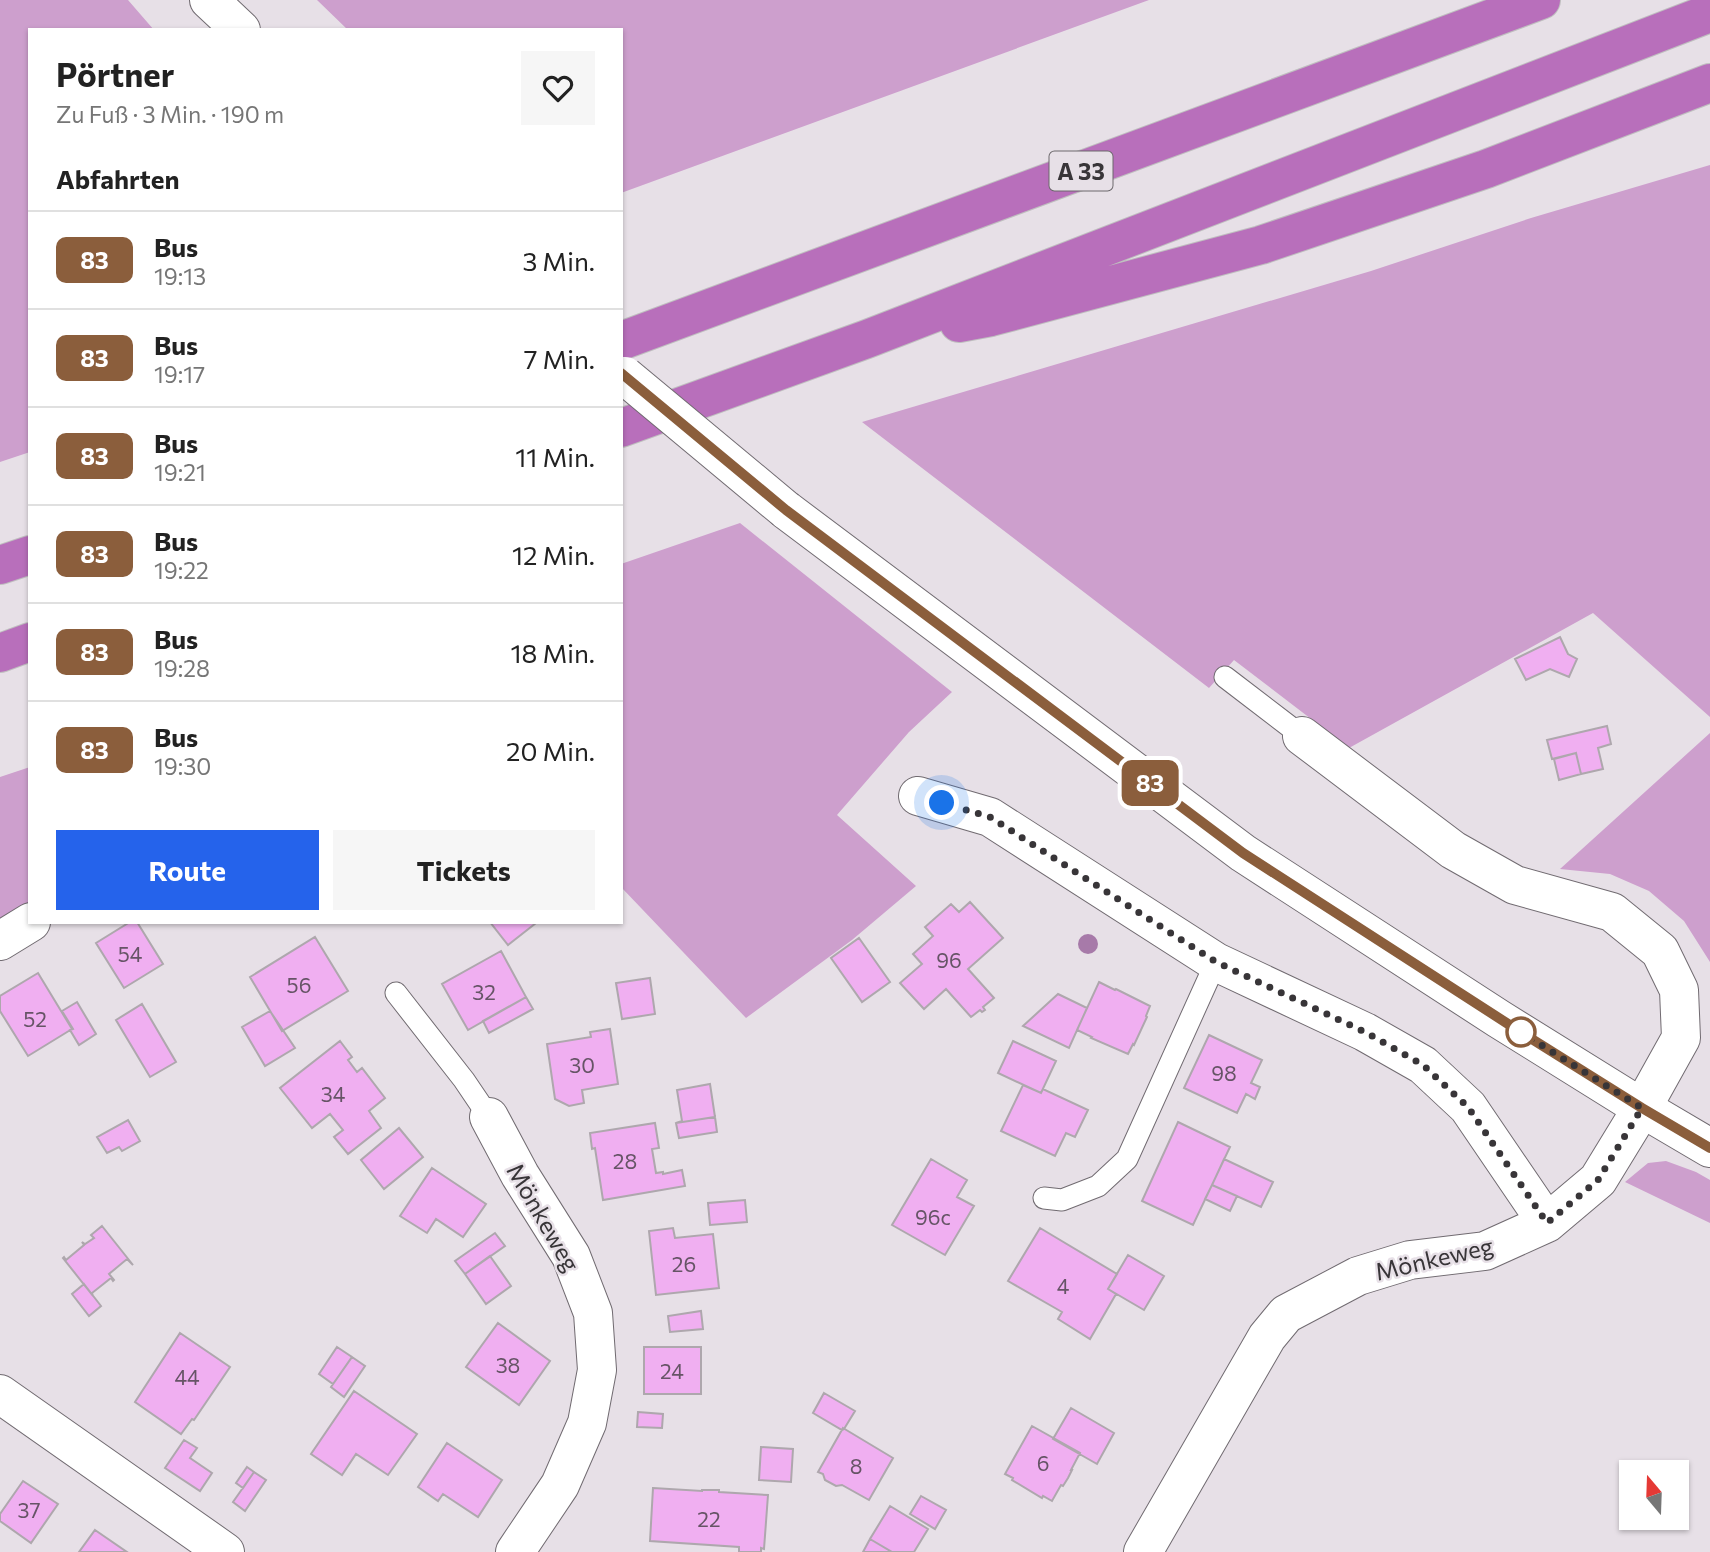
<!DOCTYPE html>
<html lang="de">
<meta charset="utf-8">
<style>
:root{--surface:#fff;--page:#f6f6f6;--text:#222;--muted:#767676;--line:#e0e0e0;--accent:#2563eb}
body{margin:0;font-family:Commissioner,sans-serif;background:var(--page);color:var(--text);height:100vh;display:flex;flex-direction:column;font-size:26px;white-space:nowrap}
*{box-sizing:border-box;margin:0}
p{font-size:23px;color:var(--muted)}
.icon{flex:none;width:38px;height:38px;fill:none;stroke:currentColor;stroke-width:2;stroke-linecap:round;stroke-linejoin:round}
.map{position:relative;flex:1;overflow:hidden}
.sheet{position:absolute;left:28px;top:28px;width:595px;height:896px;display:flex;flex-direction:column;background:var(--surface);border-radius:0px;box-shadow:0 2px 5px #0004}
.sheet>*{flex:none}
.badge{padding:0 14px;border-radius:10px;font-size:24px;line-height:46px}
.needle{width:46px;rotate:341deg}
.controls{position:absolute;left:1619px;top:1460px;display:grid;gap:14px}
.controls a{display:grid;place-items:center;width:70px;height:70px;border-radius:0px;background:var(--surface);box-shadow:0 2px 5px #0004;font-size:35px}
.you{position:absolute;width:35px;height:35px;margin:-18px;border:5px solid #fff;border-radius:50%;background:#1a73e8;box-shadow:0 0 0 10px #1a73e833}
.map>.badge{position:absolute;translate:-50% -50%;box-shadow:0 0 0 4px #fff}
h2{padding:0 28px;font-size:26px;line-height:63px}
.round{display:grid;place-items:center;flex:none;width:74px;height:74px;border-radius:0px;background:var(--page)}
.overview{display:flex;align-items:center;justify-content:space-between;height:119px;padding:0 28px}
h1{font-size:33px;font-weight:700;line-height:52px}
.action{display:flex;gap:14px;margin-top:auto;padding:14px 28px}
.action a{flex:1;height:80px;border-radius:0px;background:var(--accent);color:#fff;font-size:28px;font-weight:700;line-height:80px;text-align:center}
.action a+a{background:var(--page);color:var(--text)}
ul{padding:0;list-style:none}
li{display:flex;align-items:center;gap:21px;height:98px;padding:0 28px;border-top:2px solid var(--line)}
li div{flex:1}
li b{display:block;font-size:26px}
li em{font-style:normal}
li .badge{min-width:77px;font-weight:700;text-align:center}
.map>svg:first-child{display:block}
.green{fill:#cd9fcd}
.building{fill:#f0aff1;stroke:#aea7ad;stroke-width:2}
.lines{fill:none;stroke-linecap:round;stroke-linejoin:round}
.service-casing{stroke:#716b71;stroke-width:23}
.minor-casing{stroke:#716b71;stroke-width:40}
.tertiary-casing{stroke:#716b71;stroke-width:40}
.motorway-casing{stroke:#bfbebf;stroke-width:40}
.service{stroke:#fff;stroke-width:21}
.minor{stroke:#fff;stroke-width:38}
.tertiary{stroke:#fff;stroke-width:38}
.motorway{stroke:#b86fbb;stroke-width:38}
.tertiary-bridge-casing{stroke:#716b71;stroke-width:40;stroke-linecap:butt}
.tertiary-bridge{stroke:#fff;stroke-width:38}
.tree{fill:#a77aa9}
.line-casing{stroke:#fff;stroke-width:16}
.line{stroke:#8b5e3c;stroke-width:10}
.walk{stroke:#383538;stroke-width:7;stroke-dasharray:0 12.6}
.stop-dot{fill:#fff;stroke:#8b5e3c;stroke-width:3.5}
.labels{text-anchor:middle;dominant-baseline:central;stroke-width:5;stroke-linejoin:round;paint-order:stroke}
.number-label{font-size:21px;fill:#665466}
.shield{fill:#e7e0e7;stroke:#6c686c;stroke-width:2}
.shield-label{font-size:23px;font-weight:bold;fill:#383538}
.street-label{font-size:24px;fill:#383538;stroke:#e7e0e7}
</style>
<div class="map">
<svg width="1710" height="1552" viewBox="0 0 1710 1552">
<rect width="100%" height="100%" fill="#e7e0e7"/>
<path class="green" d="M0,0H128L154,30H30V452L0,462Z
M317,0H1149L621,193V30H348Z
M1710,165V717L1593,613L1349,748L1234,660L1209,688L862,422L1371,271L1531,218Z
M740,523L952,692L909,732L837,815L916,886L852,940L746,1018L621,887V564Z
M1710,733V962L1684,921L1649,891L1610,874L1560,869Z
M30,767V906L0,924V777Z
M1666,1161L1696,1172L1710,1180V1223L1625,1182L1648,1163Z"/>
<path class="building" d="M1560,637L1568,654L1577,659L1569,677L1550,669L1526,680L1515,659Z
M1607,726L1611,744L1598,748L1603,769L1581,774L1576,753L1552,759L1547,740Z
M1576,753L1581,774L1559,780L1554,759Z
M970,902L1003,938L968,969L994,998L983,1007L985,1010L982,1012L980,1010L971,1017L946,989L924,1009L900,983L922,964L913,954L933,936L925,927L951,904L959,912Z
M130,922H137L163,964L124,988L96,943Z
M490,922H536V923L508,945Z
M315,937L348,991L282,1031L250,977Z
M859,938L890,982L862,1002L831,958Z
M501,951L526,997L468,1030L442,984Z
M38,973L72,1029L28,1056L0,1011V996Z
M650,978L655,1014L622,1019L616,983Z
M1099,982L1115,990L1116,989L1150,1006L1146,1016L1147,1017L1134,1045L1133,1044L1128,1054L1091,1038L1092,1037L1077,1030Z
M1058,994L1087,1008L1069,1048L1023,1026Z
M526,997L533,1009L489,1033L483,1021Z
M77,1002L96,1034L79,1045L70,1030L73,1029L62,1011Z
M142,1004L176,1062L150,1077L116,1020Z
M270,1011L295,1048L265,1066L242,1027Z
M610,1029L618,1084L582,1090L584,1103L569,1106L555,1099L547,1044L591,1037L590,1032Z
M1209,1035L1262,1060L1251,1083L1260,1087L1255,1099L1246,1094L1237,1113L1184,1088Z
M340,1041L352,1057L348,1060L357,1072L362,1068L385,1098L369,1111L381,1128L348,1154L334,1137L343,1130L330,1114L312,1128L280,1088Z
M1013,1041L1056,1061L1041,1093L998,1073Z
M710,1084L715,1117L676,1123L682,1121L677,1090Z
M1023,1085L1041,1093L1043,1089L1088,1110L1075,1137L1066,1133L1055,1156L1001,1131Z
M715,1117L717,1132L679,1138L676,1123Z
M128,1120L140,1141L122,1151L119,1147L107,1153L97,1137Z
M1178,1122L1230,1147L1193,1225L1142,1201Z
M655,1123L659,1148L652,1149L656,1173L663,1172V1174L682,1170L685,1186L603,1200L595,1148L592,1149L590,1133Z
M399,1128L423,1157L384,1189L361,1160Z
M931,1159L967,1180L957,1197L974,1206L945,1255L892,1225Z
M1224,1159L1273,1182L1261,1207L1212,1185Z
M432,1168L486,1204L463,1237L436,1219L427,1233L400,1216Z
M1212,1185L1237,1196L1230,1211L1205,1199Z
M745,1200L747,1222L710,1225L708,1203Z
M102,1226L133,1265L127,1259L109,1274L114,1280L113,1281L111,1278L92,1293L93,1296L63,1258L64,1257L66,1260L84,1245L82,1242L85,1244L94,1238L91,1235Z
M673,1228L675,1238L713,1234L719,1288L656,1295L649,1231Z
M1040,1228L1117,1274L1108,1289L1116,1294L1090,1339L1058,1319L1062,1312L1008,1281Z
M495,1233L505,1246L465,1274L455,1261Z
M1128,1255L1164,1276L1144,1310L1108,1289Z
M490,1256L511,1286L486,1304L465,1274Z
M84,1284L101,1306L89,1316L72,1294Z
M701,1311L703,1329L670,1332L668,1316Z
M498,1323L550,1361L519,1405L466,1367Z
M180,1333L230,1367L194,1420L192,1419L181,1434L135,1402Z
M337,1347L352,1357L333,1384L319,1374Z
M644,1347H701V1394H644Z
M352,1357L365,1366L344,1397L331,1387Z
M354,1391L417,1434L388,1475L356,1454L342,1475L311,1454Z
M824,1393L855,1411L844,1429L842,1430L813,1413Z
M1071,1408L1114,1433L1097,1464L1053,1439Z
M638,1412L663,1414L662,1428L637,1427Z
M1032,1426L1080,1453L1071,1470H1072L1068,1478L1063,1486L1061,1485L1052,1501L1043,1496L1042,1498L1012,1480L1013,1478L1005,1474Z
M843,1428L893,1458L869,1500L842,1485L836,1486L825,1480L823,1474L818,1472Z
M184,1440L197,1448L190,1458L212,1473L200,1491L165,1468Z
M447,1443L502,1480L478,1517L443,1494L438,1501L418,1487Z
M761,1447L793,1449L791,1482L759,1480Z
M247,1467L254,1472L243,1488L236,1483Z
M254,1472L266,1480L245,1511L233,1502Z
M23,1481L58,1504L31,1543L0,1521V1514Z
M653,1488L702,1491V1490H719V1492L768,1495L764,1549L761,1548V1552H739V1547L650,1541Z
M921,1496L946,1510L935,1529L910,1514Z
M890,1506L928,1529L914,1552H892L870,1539Z
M95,1530L127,1552H79Z
M870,1539L892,1552H863Z"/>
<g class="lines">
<g class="service-casing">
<path id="service" d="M1225,677L1302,736
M396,993L464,1080L489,1117
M1044,1198L1062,1200L1098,1186L1127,1159L1216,962"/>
</g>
<g class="minor-casing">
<path id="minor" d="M918,796L990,817L1216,962L1365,1032L1423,1065L1468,1107L1547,1223
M0,941L31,922
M489,1117L520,1175L571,1256L593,1313L597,1370L587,1423L560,1485L515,1552
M0,1394L225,1552
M1143,1552L1267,1337L1286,1314L1358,1276L1410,1260L1485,1251L1547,1223L1598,1180L1642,1108L1681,1038L1679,990L1660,951L1612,912L1515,885L1453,850L1302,736"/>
</g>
<g class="tertiary-casing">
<path id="tertiary" d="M209,0L241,30
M786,510L1243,853L1499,1019L1642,1108L1710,1148"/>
</g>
<g class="motorway-casing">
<path id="motorway" d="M959,323L991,317L1261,245L1486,169L1710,83
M621,341L1541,0
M621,428L867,339L1710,13
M0,565L30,555
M0,653L30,642"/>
</g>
<use href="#service" class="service"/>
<use href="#minor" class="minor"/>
<use href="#tertiary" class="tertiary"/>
<use href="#motorway" class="motorway"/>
<g class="tertiary-bridge-casing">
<path id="tertiary-bridge" d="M625,376L786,510"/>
</g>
<use href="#tertiary-bridge" class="tertiary-bridge"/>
</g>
<circle class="tree" cx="1088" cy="944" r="10"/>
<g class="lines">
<g class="line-casing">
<path id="line" d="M621,373L786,510L1243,853L1519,1031L1642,1108L1710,1148"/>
</g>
<use href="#line" class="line"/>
<path class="walk" d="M942,803L990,817L1216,962L1365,1032L1423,1065L1468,1107L1547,1223L1598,1180L1642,1108L1519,1031L1521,1032"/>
</g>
<circle class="stop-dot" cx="1521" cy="1032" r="14"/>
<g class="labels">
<g class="number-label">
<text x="130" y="953">54</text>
<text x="949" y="959">96</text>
<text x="299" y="984">56</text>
<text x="484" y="991">32</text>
<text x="35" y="1018">52</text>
<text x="582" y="1064">30</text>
<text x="1224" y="1072">98</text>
<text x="333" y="1093">34</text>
<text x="625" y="1160">28</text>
<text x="933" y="1216">96c</text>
<text x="684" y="1263">26</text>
<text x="1063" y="1285">4</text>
<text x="508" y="1364">38</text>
<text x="672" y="1370">24</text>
<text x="187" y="1376">44</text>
<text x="1043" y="1462">6</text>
<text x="856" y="1465">8</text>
<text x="29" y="1509">37</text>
<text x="709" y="1518">22</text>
</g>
<rect class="shield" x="1049.5" y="151.5" width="63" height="39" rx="5"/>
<g class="shield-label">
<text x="1081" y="171">A 33</text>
</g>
<g class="street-label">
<text transform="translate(544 1217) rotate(60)">Mönkeweg</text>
<text transform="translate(1434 1258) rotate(-13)">Mönkeweg</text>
</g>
</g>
</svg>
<div class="controls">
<a><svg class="needle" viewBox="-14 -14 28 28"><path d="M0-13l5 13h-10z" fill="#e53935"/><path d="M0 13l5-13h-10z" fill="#767676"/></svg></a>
</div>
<div class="you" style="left:942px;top:803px"></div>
<b class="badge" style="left:1150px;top:783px;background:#8b5e3c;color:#fff">83</b>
<section class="sheet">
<div class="overview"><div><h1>Pörtner</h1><p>Zu Fuß · 3 Min. · 190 m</p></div><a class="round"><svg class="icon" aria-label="heart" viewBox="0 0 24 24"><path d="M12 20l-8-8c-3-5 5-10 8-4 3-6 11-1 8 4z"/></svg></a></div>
<h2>Abfahrten</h2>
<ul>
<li><span class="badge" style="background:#8b5e3c;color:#fff">83</span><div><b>Bus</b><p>19:13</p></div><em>3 Min.</em></li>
<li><span class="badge" style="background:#8b5e3c;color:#fff">83</span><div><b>Bus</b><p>19:17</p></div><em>7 Min.</em></li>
<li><span class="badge" style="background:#8b5e3c;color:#fff">83</span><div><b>Bus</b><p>19:21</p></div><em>11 Min.</em></li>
<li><span class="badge" style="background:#8b5e3c;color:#fff">83</span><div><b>Bus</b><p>19:22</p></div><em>12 Min.</em></li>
<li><span class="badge" style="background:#8b5e3c;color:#fff">83</span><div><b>Bus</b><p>19:28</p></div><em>18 Min.</em></li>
<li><span class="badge" style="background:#8b5e3c;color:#fff">83</span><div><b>Bus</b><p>19:30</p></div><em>20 Min.</em></li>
</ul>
<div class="action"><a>Route</a><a>Tickets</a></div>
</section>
</div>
